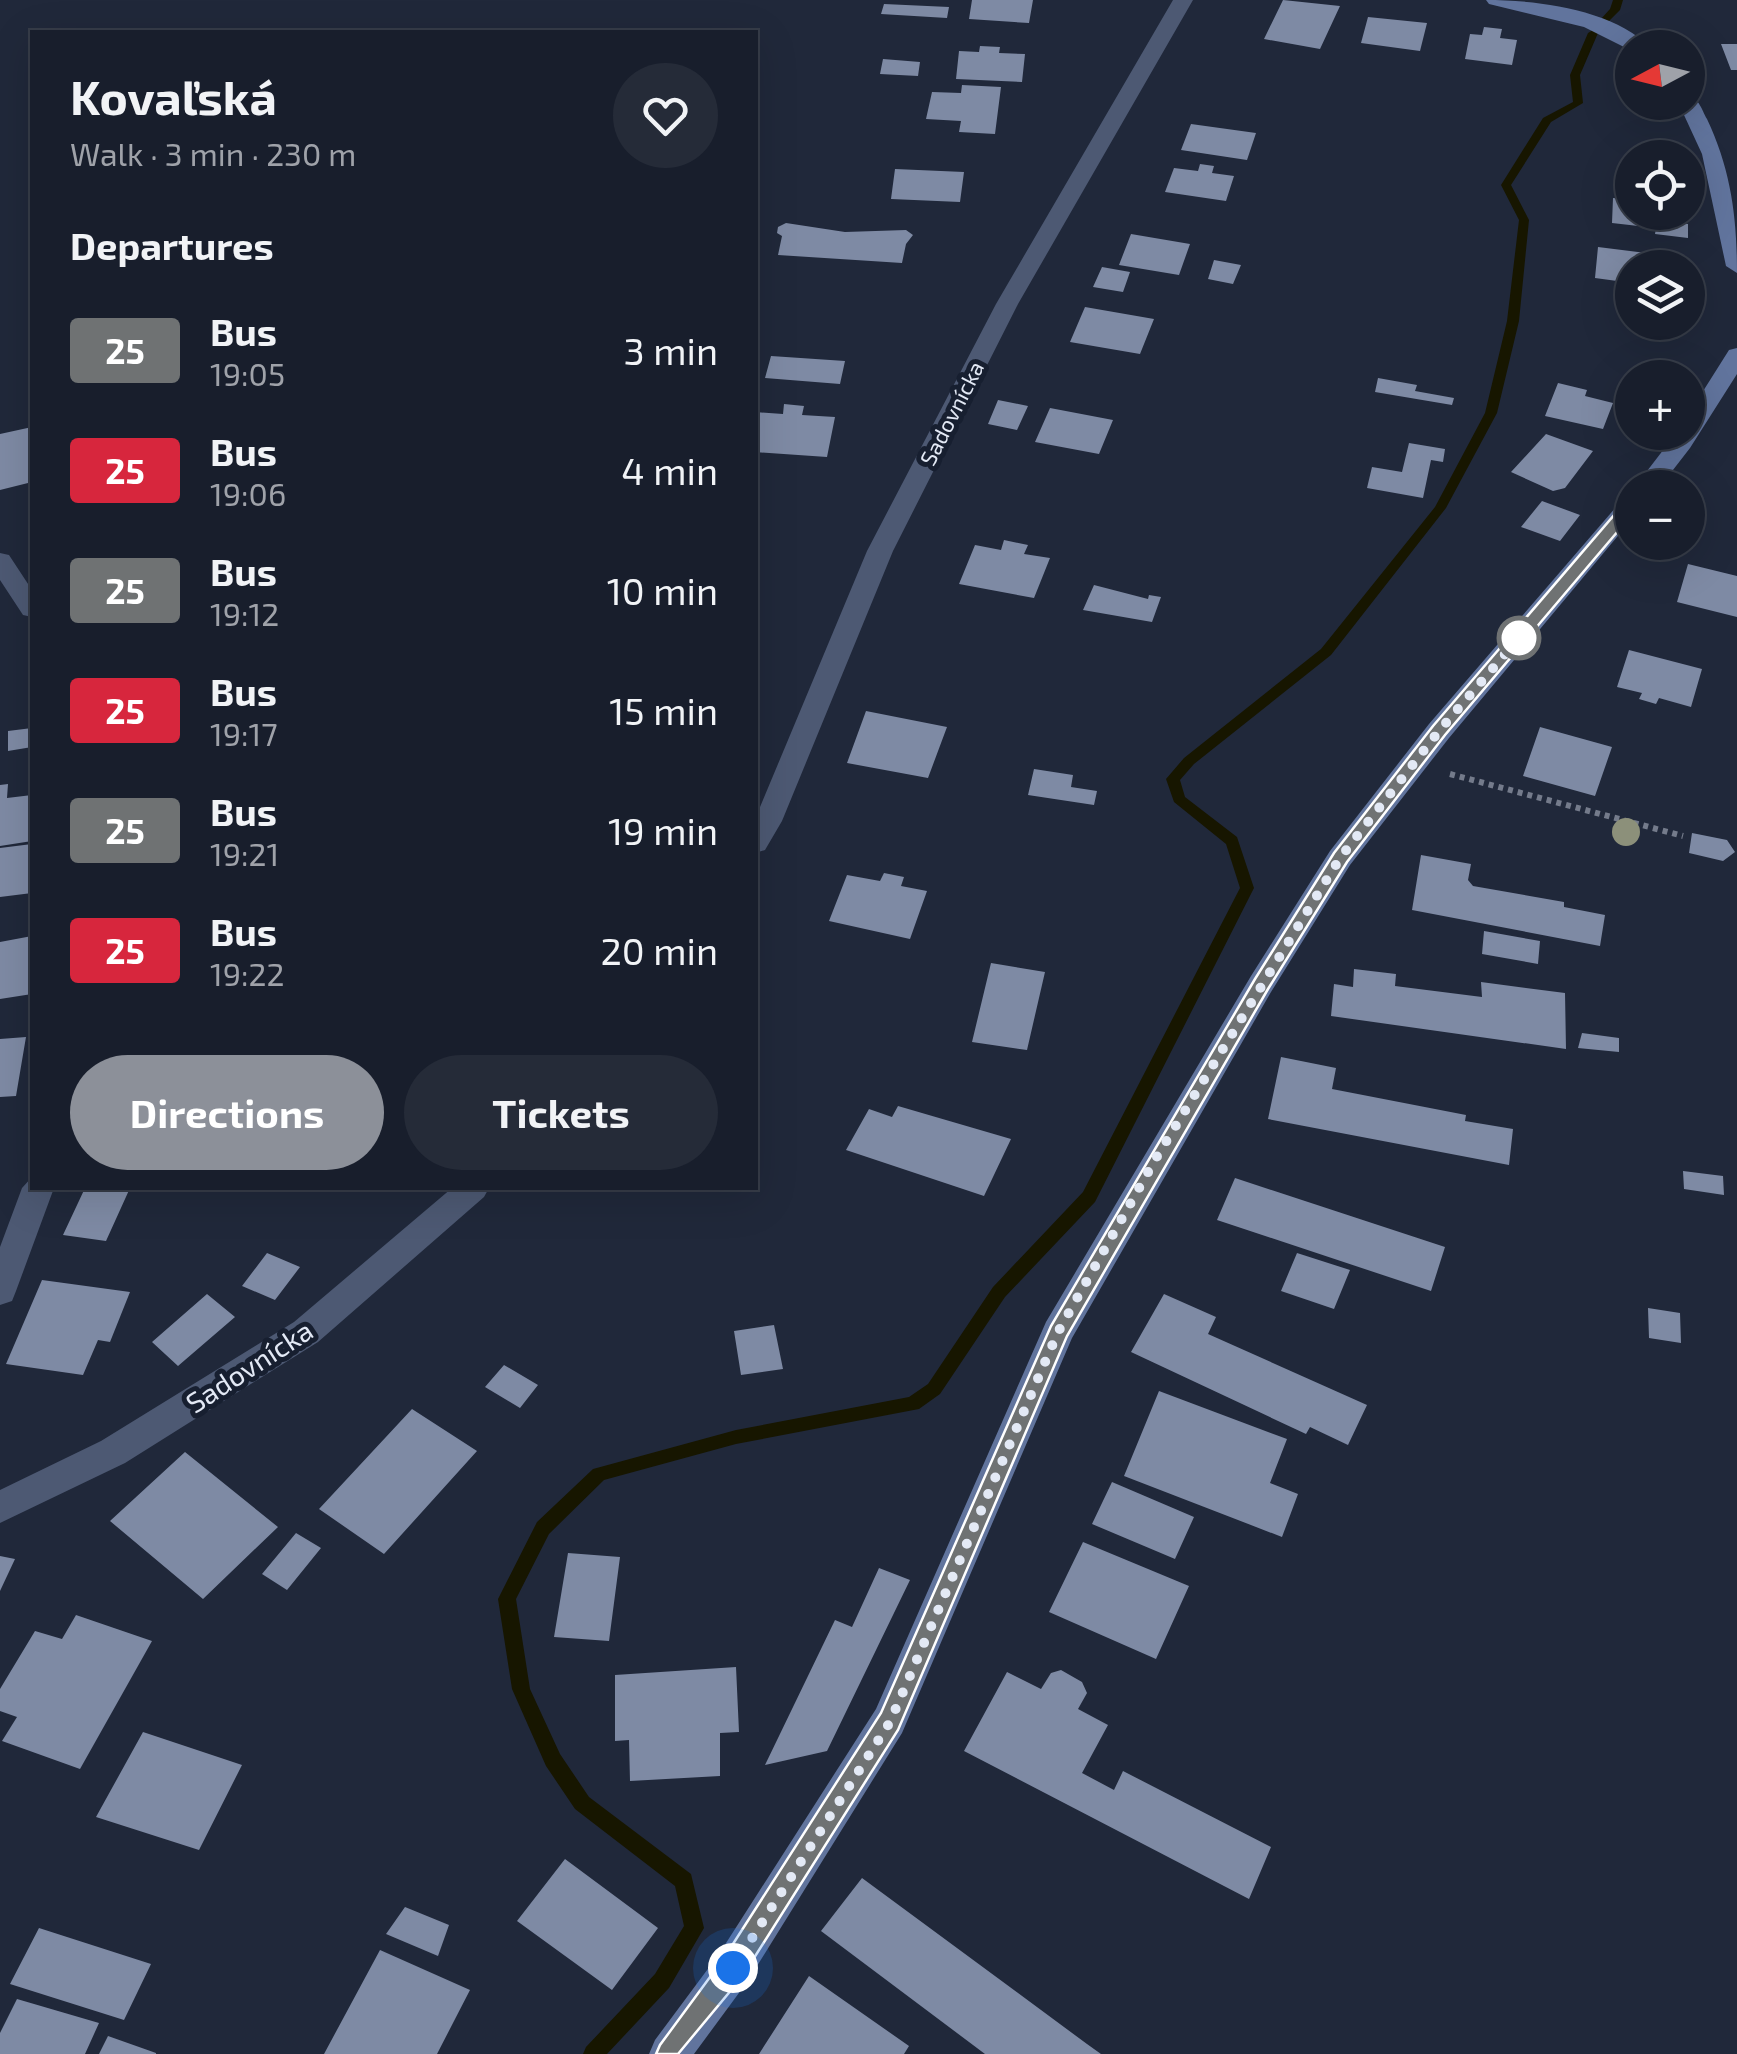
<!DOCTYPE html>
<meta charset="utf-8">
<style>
:root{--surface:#181e2c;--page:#252b38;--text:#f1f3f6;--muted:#9fa2a9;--line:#363c48;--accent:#8c9099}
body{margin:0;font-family:"Exo 2",sans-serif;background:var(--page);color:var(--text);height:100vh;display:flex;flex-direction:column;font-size:38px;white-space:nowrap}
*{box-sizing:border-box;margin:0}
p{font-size:32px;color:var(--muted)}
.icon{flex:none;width:55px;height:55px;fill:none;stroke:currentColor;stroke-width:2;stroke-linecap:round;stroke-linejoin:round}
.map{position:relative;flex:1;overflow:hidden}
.sheet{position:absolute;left:30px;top:30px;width:728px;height:1160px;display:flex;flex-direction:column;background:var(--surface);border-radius:0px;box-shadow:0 10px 40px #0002,0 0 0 2px var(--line)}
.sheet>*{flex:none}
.badge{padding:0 20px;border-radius:8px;font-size:35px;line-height:65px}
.needle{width:65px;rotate:263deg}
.tools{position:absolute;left:1615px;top:30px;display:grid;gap:20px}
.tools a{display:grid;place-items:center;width:90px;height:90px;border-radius:50%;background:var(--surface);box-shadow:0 10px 40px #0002,0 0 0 2px var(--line);font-size:50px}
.you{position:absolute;width:50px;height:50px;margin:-25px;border:8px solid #fff;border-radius:50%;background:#1a73e8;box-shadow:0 0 0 15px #1a73e833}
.map>.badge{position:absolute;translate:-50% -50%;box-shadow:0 0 0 5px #fff}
h2{padding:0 40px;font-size:38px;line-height:90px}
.round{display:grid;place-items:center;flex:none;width:105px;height:105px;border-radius:52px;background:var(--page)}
.overview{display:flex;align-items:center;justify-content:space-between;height:170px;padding:0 40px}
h1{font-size:48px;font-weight:700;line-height:75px}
.primary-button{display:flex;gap:20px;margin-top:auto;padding:20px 40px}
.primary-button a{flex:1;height:115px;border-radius:60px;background:var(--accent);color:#fff;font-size:40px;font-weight:700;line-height:115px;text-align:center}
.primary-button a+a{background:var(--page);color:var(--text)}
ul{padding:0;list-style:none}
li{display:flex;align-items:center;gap:30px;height:120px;padding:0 40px}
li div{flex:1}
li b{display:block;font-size:38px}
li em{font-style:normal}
li .badge{min-width:110px;font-weight:700;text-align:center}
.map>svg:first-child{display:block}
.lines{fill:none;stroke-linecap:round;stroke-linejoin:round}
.stream{fill:#171600;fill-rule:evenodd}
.building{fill:#7e8aa4}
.path{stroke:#747b8b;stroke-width:6;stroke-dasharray:5 5;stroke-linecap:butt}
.street{fill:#4d5973;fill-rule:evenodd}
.secondary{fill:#61749d;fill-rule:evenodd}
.tree{fill:#8c907a}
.line{fill:#6f7273;stroke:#fff;stroke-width:2.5}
.walk{stroke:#e3e9f5;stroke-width:10;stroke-dasharray:0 18}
.stop-dot{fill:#fff;stroke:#6f7273;stroke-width:5}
.labels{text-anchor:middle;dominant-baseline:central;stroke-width:10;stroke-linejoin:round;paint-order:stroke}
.far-street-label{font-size:22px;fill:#e3e9f5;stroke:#171f30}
.street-label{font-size:28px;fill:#e3e9f5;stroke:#171f30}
</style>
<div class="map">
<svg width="1737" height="2054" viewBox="0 0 1737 2054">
<rect width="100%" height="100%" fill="#20283a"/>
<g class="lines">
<path class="stream" d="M1613,0H1623L1620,10L1608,22H1602L1600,20L1610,9Z
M1593,30L1598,33L1580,75L1583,103L1551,122L1511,185L1529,220L1519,321L1497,413L1446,508L1331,655L1194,764L1180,780L1185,797L1237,837L1254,888L1095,1202L1005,1297L940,1394L919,1409L736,1444L604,1480L549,1534L516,1599L530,1689L560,1754L589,1797L691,1874L704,1928L669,1988L607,2054H583L586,2047L655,1974L684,1926L675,1886L575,1809L546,1766L512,1689L498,1599L501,1593L537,1522L593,1469L736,1430L909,1397L928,1384L993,1287L1083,1192L1240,888L1226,844L1174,802L1166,779L1184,758L1321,649L1435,507L1485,413L1507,321L1519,220L1501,185L1543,118L1573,102L1570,75L1588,33Z"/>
</g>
<path class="building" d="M972,0H1033L1029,23L969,19Z
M1283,0L1340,6L1320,49L1264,39Z
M884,4L949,7L947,18L881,14Z
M1368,17L1427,23L1420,51L1361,43Z
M1484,27L1502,29L1500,38L1517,40L1512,65L1465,59L1470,34L1482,35Z
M1721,44H1737V70H1731Z
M980,46L1000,47L999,53L1025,54L1022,82L956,79L959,51L979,52Z
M883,59L920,62L918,76L880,74Z
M962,85L1001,87L995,134L959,132L961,121L926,119L932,92L961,93Z
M1191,124L1256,133L1247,160L1181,150Z
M1200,164L1214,166L1212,173L1234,176L1226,201L1165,192L1174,168L1198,171Z
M895,169L964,172L960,202L891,199Z
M1613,198L1632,200V212H1671L1670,222L1688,224V238L1655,234L1656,228L1612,223Z
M786,223L845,232L906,230L913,235L906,244L902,263L778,255L782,236L777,233L778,227Z
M1131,234L1190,244L1179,275L1119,265Z
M1598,247L1662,255L1660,268H1632V283L1595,278Z
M1214,260L1241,265L1233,284L1208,279Z
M1102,267L1130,272L1123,292L1093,287Z
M1085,307L1154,319L1140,354L1070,342Z
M771,356L845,361L840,384L765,378Z
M1378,378L1417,385L1415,391L1454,398L1452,405L1375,392Z
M1558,383L1587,390L1585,396L1613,403L1603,429L1545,416Z
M998,400L1028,406L1017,430L988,424Z
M784,404L804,406L802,415L835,417L827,457L755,452V412L783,414Z
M1050,408L1113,420L1099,454L1035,442Z
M32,427V482L0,490V434Z
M1546,434L1593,451L1565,488L1553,491L1511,472Z
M1409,443L1445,449L1443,462L1431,460L1423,498L1367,488L1372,467L1402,472Z
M1542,501L1580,515L1560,541L1521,527Z
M1004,540L1028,545L1024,554L1050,558L1034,598L959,584L975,545L1001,550Z
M1688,564L1737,576V617L1677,602Z
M1094,585L1148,599L1149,595L1161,597L1152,622L1083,610Z
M1629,650L1702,669L1691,707L1659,698L1656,704L1639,699L1642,693L1617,687Z
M866,711L947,727L928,778L847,763Z
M1540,727L1612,747L1595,796L1523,776Z
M32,728V747L8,751V731Z
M1034,769L1073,775L1071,787L1097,791L1094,805L1028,795Z
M8,784L7,798L32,795V841L0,846V785Z
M1692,833L1727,840L1735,852L1723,861L1689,853Z
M32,844V893L0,897V848Z
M1421,855L1471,864L1468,880L1473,886L1564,902V907L1605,915L1600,946L1412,910Z
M884,873L904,877L901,886L927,891L910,939L829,921L847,875L880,881Z
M1484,931L1540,941L1538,964L1482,954Z
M32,936V994L0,999V942Z
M991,963L1045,972L1027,1050L972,1042Z
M1354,969L1396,974L1395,986L1482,997L1481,982L1565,993L1566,1049L1331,1016L1334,984L1353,987Z
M1582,1033L1619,1038V1052L1578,1048Z
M26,1037L16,1096L0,1097V1039Z
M1281,1057L1336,1068L1332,1089L1466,1115L1465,1121L1513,1129L1509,1165L1268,1119Z
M898,1106L1011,1139L984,1196L846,1150L869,1109L892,1117Z
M1683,1171L1723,1176L1724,1195L1684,1189Z
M1235,1178L1445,1247L1431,1291L1217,1220Z
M85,1188H130L106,1241L63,1235Z
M267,1253L300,1267L275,1300L242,1286Z
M1297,1253L1350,1270L1334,1309L1281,1291Z
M42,1280L130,1292L110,1342L98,1340L83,1375L6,1364Z
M207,1294L235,1317L178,1366L152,1342Z
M1164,1294L1216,1317L1208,1334L1367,1405L1348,1445L1310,1427L1306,1434L1131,1352Z
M1648,1308L1680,1313L1681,1343L1649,1338Z
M774,1325L783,1369L741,1375L734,1331Z
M504,1365L538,1385L520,1408L485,1387Z
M1159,1391L1287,1439L1270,1483L1298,1494L1282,1537L1124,1476Z
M412,1409L477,1451L384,1554L319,1509Z
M185,1452L278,1527L203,1599L110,1521Z
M1112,1482L1194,1517L1175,1559L1092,1524Z
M296,1533L321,1548L287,1590L262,1574Z
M1083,1542L1189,1586L1156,1659L1049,1612Z
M568,1553L620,1557L609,1641L554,1637Z
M0,1556L15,1559L0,1591Z
M879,1568L910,1580L827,1751L765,1765L835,1620L852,1627Z
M76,1615L152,1641L80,1769L2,1741L17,1717L0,1711V1689L35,1631L62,1639Z
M736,1667L739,1732L720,1733V1776L630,1781L629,1740L615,1741V1675Z
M1061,1670L1082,1682L1087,1693L1078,1709L1108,1725L1082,1773L1114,1790L1123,1771L1271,1847L1249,1899L964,1751L1007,1672L1041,1689L1051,1673Z
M143,1732L242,1765L199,1850L96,1817Z
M565,1859L658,1928L612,1990L517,1921Z
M862,1878L1087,2044L1101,2054H985L821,1931Z
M405,1907L449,1925L438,1956L386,1934Z
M39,1928L151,1964L124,2020L10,1984Z
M380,1950L470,1990L437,2054H324Z
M809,1976L909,2046L904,2054H759Z
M17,1999L99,2023L85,2054H0V2033Z
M108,2036L156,2053V2054H99Z"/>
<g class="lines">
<path class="path" d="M1450,774L1683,836"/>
<path class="street" d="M1173,0H1193L1018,304L893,551L782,821L765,850L755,853V819L867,551L996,304Z
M0,553L9,555L32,590V617L23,615L0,580Z
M32,1177V1188H54L16,1291L12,1301L0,1305V1247L22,1188Z
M452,1188H489L484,1197L318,1342L125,1463L0,1523V1490L101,1441L294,1322Z"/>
<path class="secondary" d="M1486,0C1537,0 1613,9 1651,48H1632V51L1584,27L1489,4Z
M1688,96C1700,99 1701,109 1707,119C1731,170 1737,217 1737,273L1726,266L1702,154L1678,102H1688Z
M1737,348V374L1690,448L1659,488H1634L1677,432H1688V415L1729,350Z
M1632,496V519L1449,738L1350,865L1271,992L1072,1338L902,1733L747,1982L694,2054H649L655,2040L719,1954L876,1709L1046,1322L1251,976L1330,851L1429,724L1623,499Z"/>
</g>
<circle class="tree" cx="1626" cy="832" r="14"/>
<path class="line" d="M1627,500L1641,504L1445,735L1347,862L1268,989L1067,1336L898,1730L742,1977L678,2054H656L660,2045L724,1958L881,1713L1051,1326L1255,979L1334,853L1433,726Z"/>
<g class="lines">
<path class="walk" d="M733,1968L890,1722L1058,1332L1156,1158L1340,858L1439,731L1519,638"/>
</g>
<circle class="stop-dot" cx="1519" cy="638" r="20"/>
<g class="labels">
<g class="far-street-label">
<text transform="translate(951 413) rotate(-63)">Sadovnícka</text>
</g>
<g class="street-label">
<text transform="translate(249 1366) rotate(-33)">Sadovnícka</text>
</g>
</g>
</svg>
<div class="tools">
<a><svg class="needle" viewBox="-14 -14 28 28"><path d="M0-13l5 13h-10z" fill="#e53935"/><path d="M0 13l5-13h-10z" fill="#9fa2a9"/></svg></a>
<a><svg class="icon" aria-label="locate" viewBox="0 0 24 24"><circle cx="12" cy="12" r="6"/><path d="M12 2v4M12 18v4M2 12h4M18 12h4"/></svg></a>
<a><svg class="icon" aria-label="layers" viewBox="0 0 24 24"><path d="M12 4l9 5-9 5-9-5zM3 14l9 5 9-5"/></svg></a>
<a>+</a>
<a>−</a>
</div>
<div class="you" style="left:733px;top:1968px"></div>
<section class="sheet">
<div class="overview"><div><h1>Kovaľská</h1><p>Walk · 3 min · 230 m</p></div><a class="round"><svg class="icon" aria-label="heart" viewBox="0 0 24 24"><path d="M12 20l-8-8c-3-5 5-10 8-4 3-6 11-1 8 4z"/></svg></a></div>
<h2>Departures</h2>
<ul>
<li><span class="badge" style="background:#6f7273;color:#fff">25</span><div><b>Bus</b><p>19:05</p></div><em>3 min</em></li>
<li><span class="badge" style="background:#d7263d;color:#fff">25</span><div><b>Bus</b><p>19:06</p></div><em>4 min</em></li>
<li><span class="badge" style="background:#6f7273;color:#fff">25</span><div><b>Bus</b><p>19:12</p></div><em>10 min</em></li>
<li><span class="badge" style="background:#d7263d;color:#fff">25</span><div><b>Bus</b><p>19:17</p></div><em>15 min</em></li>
<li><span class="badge" style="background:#6f7273;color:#fff">25</span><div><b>Bus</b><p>19:21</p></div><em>19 min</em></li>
<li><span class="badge" style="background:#d7263d;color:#fff">25</span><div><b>Bus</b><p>19:22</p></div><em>20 min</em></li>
</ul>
<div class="primary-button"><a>Directions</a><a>Tickets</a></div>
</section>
</div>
